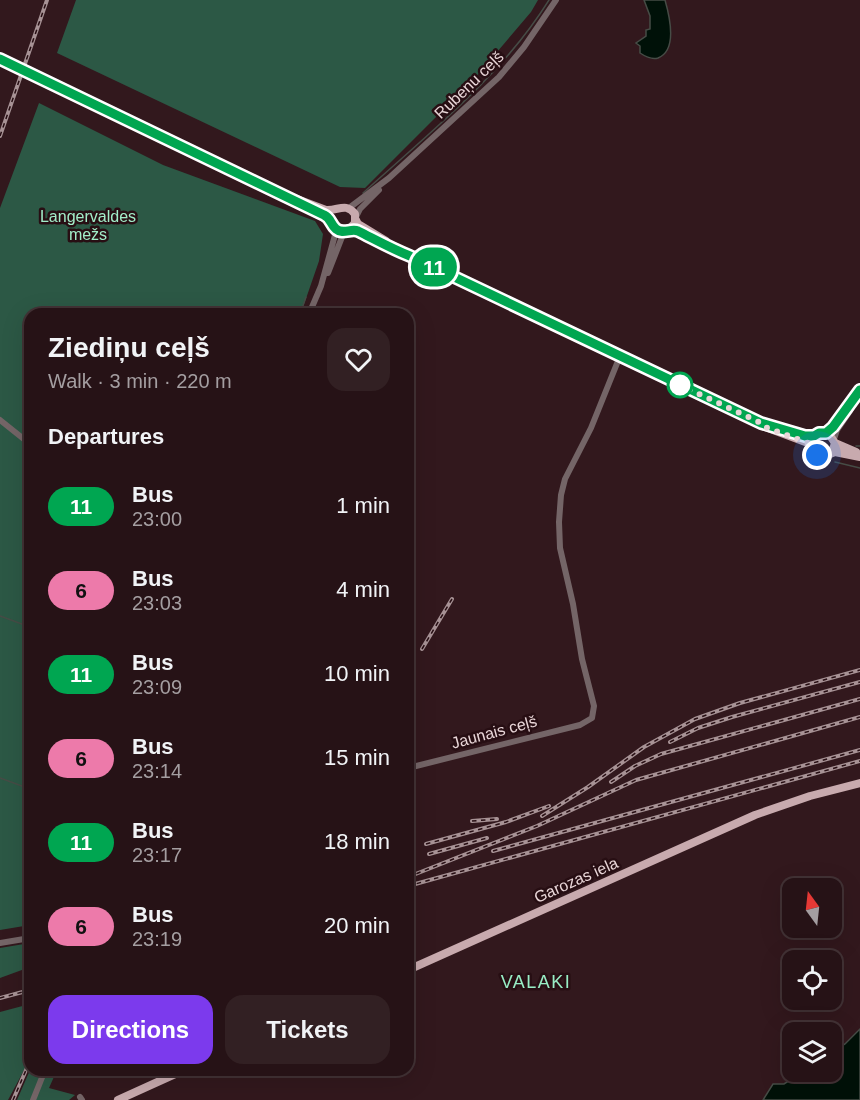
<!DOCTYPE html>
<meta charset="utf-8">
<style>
:root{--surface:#261216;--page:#322023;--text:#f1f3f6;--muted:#a49ea1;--line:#423235;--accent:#7c3aed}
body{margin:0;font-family:Arial,sans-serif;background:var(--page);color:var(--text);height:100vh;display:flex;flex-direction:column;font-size:22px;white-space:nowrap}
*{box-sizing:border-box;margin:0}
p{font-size:20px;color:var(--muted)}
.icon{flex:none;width:33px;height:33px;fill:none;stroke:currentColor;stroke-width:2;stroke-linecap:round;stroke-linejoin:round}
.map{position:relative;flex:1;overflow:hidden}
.details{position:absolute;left:24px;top:308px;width:390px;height:768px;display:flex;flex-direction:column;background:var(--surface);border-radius:18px;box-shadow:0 6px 24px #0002,0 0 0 2px var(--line)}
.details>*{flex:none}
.badge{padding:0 12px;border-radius:20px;font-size:21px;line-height:39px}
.needle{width:39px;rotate:345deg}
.tools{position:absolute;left:782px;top:878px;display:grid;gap:12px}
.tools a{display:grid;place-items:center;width:60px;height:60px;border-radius:12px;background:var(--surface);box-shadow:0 6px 24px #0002,0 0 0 2px var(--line);font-size:30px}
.you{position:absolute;width:30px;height:30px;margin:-15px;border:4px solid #fff;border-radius:50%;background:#1a73e8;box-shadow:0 0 0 9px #1a73e833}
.map>.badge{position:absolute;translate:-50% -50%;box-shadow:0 0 0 3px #fff}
h2{padding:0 24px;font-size:22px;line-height:54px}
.round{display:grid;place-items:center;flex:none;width:63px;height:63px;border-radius:18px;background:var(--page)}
.headline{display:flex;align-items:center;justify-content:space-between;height:102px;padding:0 24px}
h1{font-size:28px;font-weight:700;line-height:45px}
.button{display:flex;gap:12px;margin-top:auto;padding:12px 24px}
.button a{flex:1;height:69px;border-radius:18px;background:var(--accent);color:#fff;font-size:24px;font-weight:700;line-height:69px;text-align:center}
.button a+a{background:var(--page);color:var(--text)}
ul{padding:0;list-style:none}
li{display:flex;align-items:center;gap:18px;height:84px;padding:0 24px}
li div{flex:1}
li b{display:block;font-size:22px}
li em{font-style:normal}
li .badge{min-width:66px;font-weight:700;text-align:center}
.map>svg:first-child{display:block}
.forest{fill:#2c5845}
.water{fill:#001108;stroke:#464c46;stroke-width:1.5}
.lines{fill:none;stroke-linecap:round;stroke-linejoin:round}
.stream{stroke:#464c46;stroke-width:1.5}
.minor{stroke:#746567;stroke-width:6}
.major{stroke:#c8aaae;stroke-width:8}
.rail-casing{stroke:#a79295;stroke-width:4}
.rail{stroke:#270e13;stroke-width:1.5;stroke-dasharray:4.5;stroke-linecap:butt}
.major-bridge{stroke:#c8aaae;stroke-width:8}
.line-casing{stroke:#fff;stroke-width:14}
.line{stroke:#00a651;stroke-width:9}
.walk{stroke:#e9d6d8;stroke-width:6;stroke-dasharray:0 10.8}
.stop-dot{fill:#fff;stroke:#00a651;stroke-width:3}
.labels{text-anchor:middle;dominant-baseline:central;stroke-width:5;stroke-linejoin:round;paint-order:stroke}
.street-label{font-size:16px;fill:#e9d6d8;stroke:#270e13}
.park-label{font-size:16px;fill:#a2edc9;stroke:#270e13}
.neighbourhood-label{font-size:18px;letter-spacing:1.5px;fill:#98edc5;stroke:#270e13}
</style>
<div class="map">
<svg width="860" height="1100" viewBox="0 0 860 1100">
<rect width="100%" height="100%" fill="#32181d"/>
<path class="forest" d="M76,0H538L531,12L475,78L365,188L340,187L57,53Z
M39,103L163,165L315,221L323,234L319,261L301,313L30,314V925L0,930V208Z
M30,943V967L0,978V948Z
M30,1004V1059L8,1100H0V1012Z
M30,1070H57L49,1088L75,1095L69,1100H17Z"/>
<path class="water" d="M644,0H665C669,14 678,50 658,58C652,60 646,57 640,53V46L636,43L646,36V30L650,29V16Z
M860,1029V1100H763L773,1084H784L804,1071H831V1053L845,1044Z"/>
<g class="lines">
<path class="stream" d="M363,193C429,133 501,77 549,0
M300,314L306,297
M856,446H860
M835,462L860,468
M0,616L30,627
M0,778L30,789"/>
<path class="minor" d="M349,208L389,178L499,77L524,47L556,0
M356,217L360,209L379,190
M328,273L344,232
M309,314L321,286L335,235V228
M0,420L30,444
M826,433L833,427L846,410
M834,439L837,430L850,411L860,390
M408,768L580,725L592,718L594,706L582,659L573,604L560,548L559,522L561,495L565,479L591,428L620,356
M0,943L30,938
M80,1097L82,1100
M33,1100L45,1070"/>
<path class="major" d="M46,81L294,201L324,215C335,220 332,232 347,231L355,223V214C346,202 338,211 326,210L273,190
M356,220L358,224L386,241
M350,230L358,231L378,242L410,256L761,423L765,427L808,443L817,455L825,456L835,452L860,457
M797,434L811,437L822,432L829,434L835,443L832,453
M835,443L856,452
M408,970L755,815L810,796L860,783
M118,1100L184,1070"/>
<g class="rail-casing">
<path id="rail" d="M0,136L47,0
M422,649L452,599
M670,742L698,728L732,717L860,682
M611,782L635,766L661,754L860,699
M542,816L588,787L644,747L695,719L740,703L860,670
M472,821L497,819
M426,844L506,822L549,806
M493,851L860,750
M429,854L487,838
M408,877L537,826L636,780L860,717
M408,886L860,761
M0,998L30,990
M13,1100L30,1061"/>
</g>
<use href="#rail" class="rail"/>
<path class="major-bridge" d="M0,59L46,81"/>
</g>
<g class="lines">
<g class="line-casing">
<path id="line" d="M0,59L324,215C331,218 330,224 336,229C343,235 351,228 358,231C376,240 392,249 410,256L761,423L805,436H814L819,433H826L833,427L860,390"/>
</g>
<use href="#line" class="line"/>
<path class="walk" d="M680,385L761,423L765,427L808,443L817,455"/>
</g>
<circle class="stop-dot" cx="680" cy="385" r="12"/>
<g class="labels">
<g class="street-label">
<text transform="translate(469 85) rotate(-44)">Rubeņu ceļš</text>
<text transform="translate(494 732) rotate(-15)">Jaunais ceļš</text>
<text transform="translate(576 880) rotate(-24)">Garozas iela</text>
</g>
<g class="park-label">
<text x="88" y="216">Langervaldes<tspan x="88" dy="18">mežs</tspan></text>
</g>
<g class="neighbourhood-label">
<text x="536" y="982">VALAKI</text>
</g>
</g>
</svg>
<div class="tools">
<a><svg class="needle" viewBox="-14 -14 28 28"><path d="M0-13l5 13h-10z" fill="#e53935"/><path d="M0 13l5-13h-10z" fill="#a49ea1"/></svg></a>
<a><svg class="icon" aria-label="locate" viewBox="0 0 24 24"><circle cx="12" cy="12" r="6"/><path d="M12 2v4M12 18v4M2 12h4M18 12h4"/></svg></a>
<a><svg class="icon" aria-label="layers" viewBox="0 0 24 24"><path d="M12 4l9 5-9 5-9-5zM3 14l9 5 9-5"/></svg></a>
</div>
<div class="you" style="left:817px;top:455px"></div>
<b class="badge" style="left:434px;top:267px;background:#00a651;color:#fff">11</b>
<section class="details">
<div class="headline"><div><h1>Ziediņu ceļš</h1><p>Walk · 3 min · 220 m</p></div><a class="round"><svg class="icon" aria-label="heart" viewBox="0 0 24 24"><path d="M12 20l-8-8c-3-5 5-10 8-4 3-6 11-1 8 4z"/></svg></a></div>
<h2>Departures</h2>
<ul>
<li><span class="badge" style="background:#00a651;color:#fff">11</span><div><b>Bus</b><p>23:00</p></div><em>1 min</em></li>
<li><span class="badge" style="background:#ed7aaa;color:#111">6</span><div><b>Bus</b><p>23:03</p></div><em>4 min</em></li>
<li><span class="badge" style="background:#00a651;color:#fff">11</span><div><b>Bus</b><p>23:09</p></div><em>10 min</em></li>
<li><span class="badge" style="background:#ed7aaa;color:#111">6</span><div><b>Bus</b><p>23:14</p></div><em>15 min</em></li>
<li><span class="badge" style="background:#00a651;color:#fff">11</span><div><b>Bus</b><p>23:17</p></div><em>18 min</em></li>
<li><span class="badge" style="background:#ed7aaa;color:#111">6</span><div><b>Bus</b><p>23:19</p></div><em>20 min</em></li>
</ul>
<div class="button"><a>Directions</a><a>Tickets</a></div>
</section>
</div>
